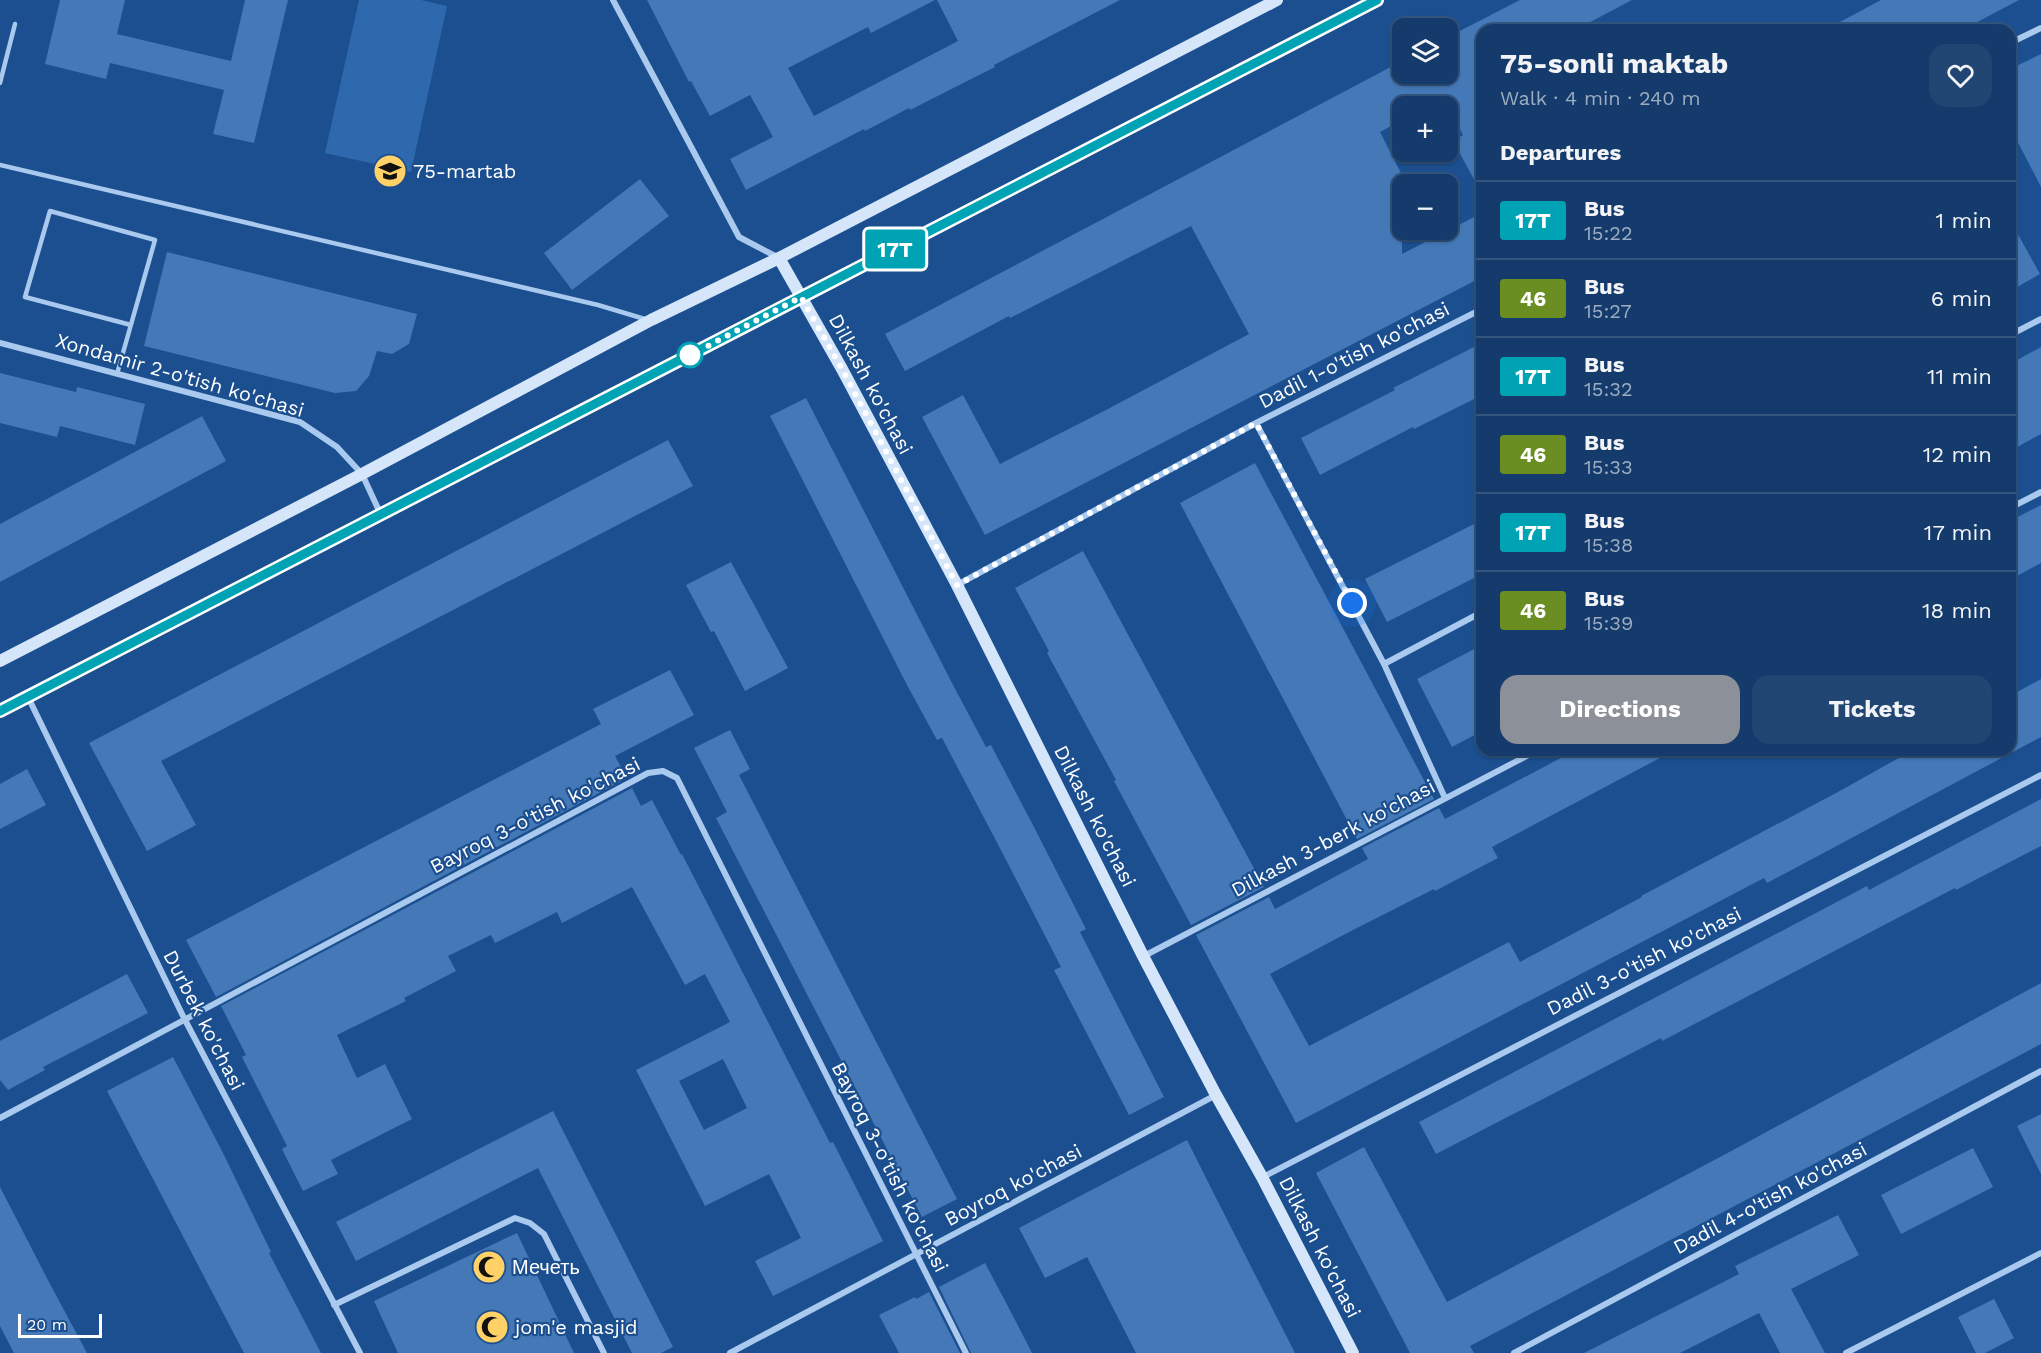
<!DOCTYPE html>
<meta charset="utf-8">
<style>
:root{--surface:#143b6b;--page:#214673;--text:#f1f3f6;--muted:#9dadc1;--line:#33557e;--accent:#8c9099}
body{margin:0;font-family:"Work Sans",sans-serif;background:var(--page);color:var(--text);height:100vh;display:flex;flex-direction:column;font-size:22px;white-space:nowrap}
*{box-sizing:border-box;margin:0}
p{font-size:20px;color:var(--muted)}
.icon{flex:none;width:33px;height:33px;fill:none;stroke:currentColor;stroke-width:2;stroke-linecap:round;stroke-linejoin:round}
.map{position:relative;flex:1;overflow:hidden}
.side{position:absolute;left:1476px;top:24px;width:540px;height:732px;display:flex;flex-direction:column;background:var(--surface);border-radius:18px;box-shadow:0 2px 4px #0004,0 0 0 2px var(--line)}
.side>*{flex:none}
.badge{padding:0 12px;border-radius:4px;font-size:21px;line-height:39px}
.tools{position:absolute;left:1392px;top:18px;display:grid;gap:12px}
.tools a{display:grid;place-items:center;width:66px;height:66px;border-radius:12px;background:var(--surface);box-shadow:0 2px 4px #0004,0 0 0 2px var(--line);font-size:30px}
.scale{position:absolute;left:18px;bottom:15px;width:84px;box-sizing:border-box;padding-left:6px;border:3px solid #fff;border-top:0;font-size:16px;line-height:21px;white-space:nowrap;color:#fff;-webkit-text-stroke:4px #1b4f8f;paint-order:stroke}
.you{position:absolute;width:30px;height:30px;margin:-15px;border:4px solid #fff;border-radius:50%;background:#1a73e8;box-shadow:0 0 0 9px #1a73e833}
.map>.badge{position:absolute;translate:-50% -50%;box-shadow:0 0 0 3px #fff}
h2{padding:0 24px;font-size:22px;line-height:54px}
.round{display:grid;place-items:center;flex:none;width:63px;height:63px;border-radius:18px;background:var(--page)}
.head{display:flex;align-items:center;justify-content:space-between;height:102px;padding:0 24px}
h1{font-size:28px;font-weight:700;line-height:45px}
.button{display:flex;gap:12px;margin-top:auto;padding:12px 24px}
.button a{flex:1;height:69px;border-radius:18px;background:var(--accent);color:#fff;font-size:24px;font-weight:700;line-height:69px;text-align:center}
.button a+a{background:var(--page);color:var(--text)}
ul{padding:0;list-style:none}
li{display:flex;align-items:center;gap:18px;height:78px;padding:0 24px;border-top:2px solid var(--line)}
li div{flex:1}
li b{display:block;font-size:22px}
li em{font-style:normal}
li .badge{min-width:66px;font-weight:700;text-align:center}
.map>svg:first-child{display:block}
.green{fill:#2e69ad}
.building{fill:#4478b7;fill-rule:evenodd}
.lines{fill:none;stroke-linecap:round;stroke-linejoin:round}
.lane{stroke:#a9c9ee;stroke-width:4.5}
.street{stroke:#a9c9ee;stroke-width:6}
.secondary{stroke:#d6e6fa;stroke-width:12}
.line-casing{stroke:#fff;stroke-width:14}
.line{stroke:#00a3b4;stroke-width:9}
.walk{stroke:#fff;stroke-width:6;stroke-dasharray:0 10.8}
.stop-dot{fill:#fff;stroke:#00a3b4;stroke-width:3}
.labels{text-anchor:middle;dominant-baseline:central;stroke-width:4.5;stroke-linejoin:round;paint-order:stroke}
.poi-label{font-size:20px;fill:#fff;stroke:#1b4f8f;text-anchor:start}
.street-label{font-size:20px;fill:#fff;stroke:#1b4f8f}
</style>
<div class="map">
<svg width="2041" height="1353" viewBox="0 0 2041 1353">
<rect width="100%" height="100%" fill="#1b4f8f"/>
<path class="green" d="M359,0H421L447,6L411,172L325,153Z"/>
<path class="building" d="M60,0H125L117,34L231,61L245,0H288L254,143L213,134L224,90L110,63L106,79L45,64Z
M647,0H935L871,33L868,27L788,68L814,116L958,41L937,0H1120L994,65L995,67L910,110L909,108L865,131L864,129L746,190L730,159L773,137L750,95L710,116L691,81L689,82Z
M1520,0H1632L1575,30H1482V194L1453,141L1463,135L1443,98L1427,106H1402V120L1380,132L1402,175V254L1482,213V277L985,535L922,417L963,395L1000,464L1106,410L1249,334L1191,226L1010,318L1009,316L905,371L885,334L1402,61V74H1448V37Z
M1881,0H2019L1962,30H1825Z
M2041,54V187L2010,127V69Z
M640,179L669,216L572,290L544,253Z
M2010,220L2040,274L2010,291Z
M167,252L417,314L409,344L392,354L377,351L369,376L356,391L335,393L144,346Z
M1482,343V395L1414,429L1413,427L1320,475L1301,438L1395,390L1393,388Z
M2041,347V434L2010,451V364Z
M0,373L76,392L77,387L145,404L135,445L60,426L57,437L0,423Z
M806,398L952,683L986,747L991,745L1035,829L1086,929L1080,932L1164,1097L1129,1115L1054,970L1061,967L1003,854L942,738L937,740L907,685L770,416Z
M202,416L226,461L0,582V524Z
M668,440L693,486L161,761L196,825L147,851L89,743Z
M1255,463L1434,799L1357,839L1180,503Z
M2041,505V563L2017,576L2010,563V521Z
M1482,520V574L1387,622L1365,579Z
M1083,551L1264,887L1191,925L1146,841L1114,781L1116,780L1047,653L1049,651L1015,588Z
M731,562L788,668L745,691L714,631L711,632L686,585Z
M1482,645V731L1452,747L1417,679Z
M670,670L694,715L615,756L627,778L216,997L186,940L601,724L593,709Z
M2041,679V737L1767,883L1764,878L1296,1123L1196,935L1269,897L1275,909L1368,859L1362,848L1439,808L1445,819L1576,750H1675L1492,847L1498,858L1435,891L1434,889L1351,931L1270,974L1309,1046L1509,942L1520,962L1642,897L1641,896L1836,793L1913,750H2010V696Z
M730,730L750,769L739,775L957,1199L922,1217L716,818L727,812L694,748Z
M27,769L46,805L0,829V784Z
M632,788L641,806L652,800L681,855L682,854L830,1143L833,1142L883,1241L773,1296L755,1261L801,1238L769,1174L705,1206L636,1070L730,1022L705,974L685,985L632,887L562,923L557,912L495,943L491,935L448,956L456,971L404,998L406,1001L337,1035L357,1078L385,1064L412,1119L331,1160L338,1174L303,1191L282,1149L287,1146L242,1057L246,1055L221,1006ZM723,1059L747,1108L704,1130L679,1081Z
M2041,799V846L1956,890L1955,888L1662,1041L1661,1038L1436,1154L1419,1122L1867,886L1869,890Z
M127,974L148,1013L43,1067L45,1070L8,1090L0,1080V1041Z
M2041,983V1044L1470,1346L1474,1353H1410L1316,1173L1364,1147L1447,1302L1735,1149Z
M173,1057L223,1153L271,1252L269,1253L321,1353H244L107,1091Z
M553,1111L673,1347L661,1353H632L538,1168L356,1261L336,1222Z
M2041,1114V1174L2017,1126Z
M1187,1140L1211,1188L1295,1353H1136L1087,1257L1045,1278L1019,1228Z
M1973,1148L1993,1187L1901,1234L1881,1195Z
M0,1187L49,1282L87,1353H14L0,1326Z
M1838,1215L1859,1255L1791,1289L1825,1353H1780L1759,1313L1680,1353H1584L1739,1274L1735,1266Z
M517,1233L574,1353H398L374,1301Z
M985,1263L1012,1314L1032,1353H971L939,1287Z
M929,1292L960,1353H899L879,1315L915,1297L916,1299Z
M1994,1299L2014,1338L1985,1353H1976L1958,1317Z"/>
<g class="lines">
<path class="lane" d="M0,83L15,24
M0,165L598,305L648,320
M117,374L155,240L50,211L25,297L131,325"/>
<path class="street" d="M613,0L739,237L779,258
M2010,43L2041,28
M2010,335L2041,319
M0,343L300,422L337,447L362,474L381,515
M1256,423L1384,664L1445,798
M2010,508L2041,492
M957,585L1256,423L1482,309
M1384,664L1482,612
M28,697L184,1018L360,1353
M1144,956L1538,750
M0,1118L648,773L663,771L677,778L966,1353
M1263,1177L2041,775
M334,1305L515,1218L530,1223L544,1234L604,1353
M730,1353L1216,1095
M1514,1353L2041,1071
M1846,1353L2041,1253"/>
<path class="secondary" d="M779,258L842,369L957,585L1143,956L1216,1095L1262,1177L1353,1353
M0,661L362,474L651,320L779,258L1277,0
M0,711L1377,0"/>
</g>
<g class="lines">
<g class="line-casing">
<path id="line" d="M0,711L1377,0"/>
</g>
<use href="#line" class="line"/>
<path class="walk" d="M690,355L685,358L801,297L842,369L957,585L1256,423L1352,603"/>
</g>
<defs>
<g id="school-disc" transform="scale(1.725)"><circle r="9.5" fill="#ffd166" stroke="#1b4f8f"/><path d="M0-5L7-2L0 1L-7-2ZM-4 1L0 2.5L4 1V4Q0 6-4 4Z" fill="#111"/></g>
<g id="mosque-disc" transform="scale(1.725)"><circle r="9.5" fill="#ffd166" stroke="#1b4f8f"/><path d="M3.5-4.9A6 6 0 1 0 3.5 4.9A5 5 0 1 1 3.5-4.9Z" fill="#111"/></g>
</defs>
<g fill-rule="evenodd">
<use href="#school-disc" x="390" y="171"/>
<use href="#mosque-disc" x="489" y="1267"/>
<use href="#mosque-disc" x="492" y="1327"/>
</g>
<circle class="stop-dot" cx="690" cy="355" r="12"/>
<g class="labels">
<g class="poi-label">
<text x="413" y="171">75-martab</text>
<text x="512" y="1267">Мечеть</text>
<text x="515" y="1327">jom'e masjid</text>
</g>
<g class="street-label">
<text transform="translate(1354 355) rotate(-27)">Dadil 1-o'tish ko'chasi</text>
<text transform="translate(180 375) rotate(16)">Xondamir 2-o'tish ko'chasi</text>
<text transform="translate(871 384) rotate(62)">Dilkash ko'chasi</text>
<text transform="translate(535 815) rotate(-27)">Bayroq 3-o'tish ko'chasi</text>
<text transform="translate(1095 816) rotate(63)">Dilkash ko'chasi</text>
<text transform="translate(1333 838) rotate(-28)">Dilkash 3-berk ko'chasi</text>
<text transform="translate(1644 961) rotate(-27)">Dadil 3-o'tish ko'chasi</text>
<text transform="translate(204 1020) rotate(63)">Durbek ko'chasi</text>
<text transform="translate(890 1167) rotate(63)">Bayroq 3-o'tish ko'chasi</text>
<text transform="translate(1013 1185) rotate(-28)">Boyroq ko'chasi</text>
<text transform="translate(1770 1198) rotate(-28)">Dadil 4-o'tish ko'chasi</text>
<text transform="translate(1320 1247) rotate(63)">Dilkash ko'chasi</text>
</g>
</g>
</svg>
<div class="tools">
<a><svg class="icon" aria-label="layers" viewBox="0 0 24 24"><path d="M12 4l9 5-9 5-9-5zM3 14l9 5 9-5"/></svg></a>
<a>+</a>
<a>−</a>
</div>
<div class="scale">20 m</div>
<div class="you" style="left:1352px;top:603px"></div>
<b class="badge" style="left:895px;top:249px;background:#00a3b4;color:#fff">17T</b>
<section class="side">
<div class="head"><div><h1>75-sonli maktab</h1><p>Walk · 4 min · 240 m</p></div><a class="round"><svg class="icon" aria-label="heart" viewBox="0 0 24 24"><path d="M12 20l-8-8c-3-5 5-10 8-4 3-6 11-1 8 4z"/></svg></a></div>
<h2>Departures</h2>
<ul>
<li><span class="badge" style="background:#00a3b4;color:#fff">17T</span><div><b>Bus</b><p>15:22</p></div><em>1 min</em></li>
<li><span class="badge" style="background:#6b8e23;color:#fff">46</span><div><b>Bus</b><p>15:27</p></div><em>6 min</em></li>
<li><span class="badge" style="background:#00a3b4;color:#fff">17T</span><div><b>Bus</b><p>15:32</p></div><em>11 min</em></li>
<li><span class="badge" style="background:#6b8e23;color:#fff">46</span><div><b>Bus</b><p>15:33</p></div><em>12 min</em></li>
<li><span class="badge" style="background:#00a3b4;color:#fff">17T</span><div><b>Bus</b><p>15:38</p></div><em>17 min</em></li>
<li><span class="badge" style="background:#6b8e23;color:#fff">46</span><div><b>Bus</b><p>15:39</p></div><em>18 min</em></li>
</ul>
<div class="button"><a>Directions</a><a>Tickets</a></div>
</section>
</div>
